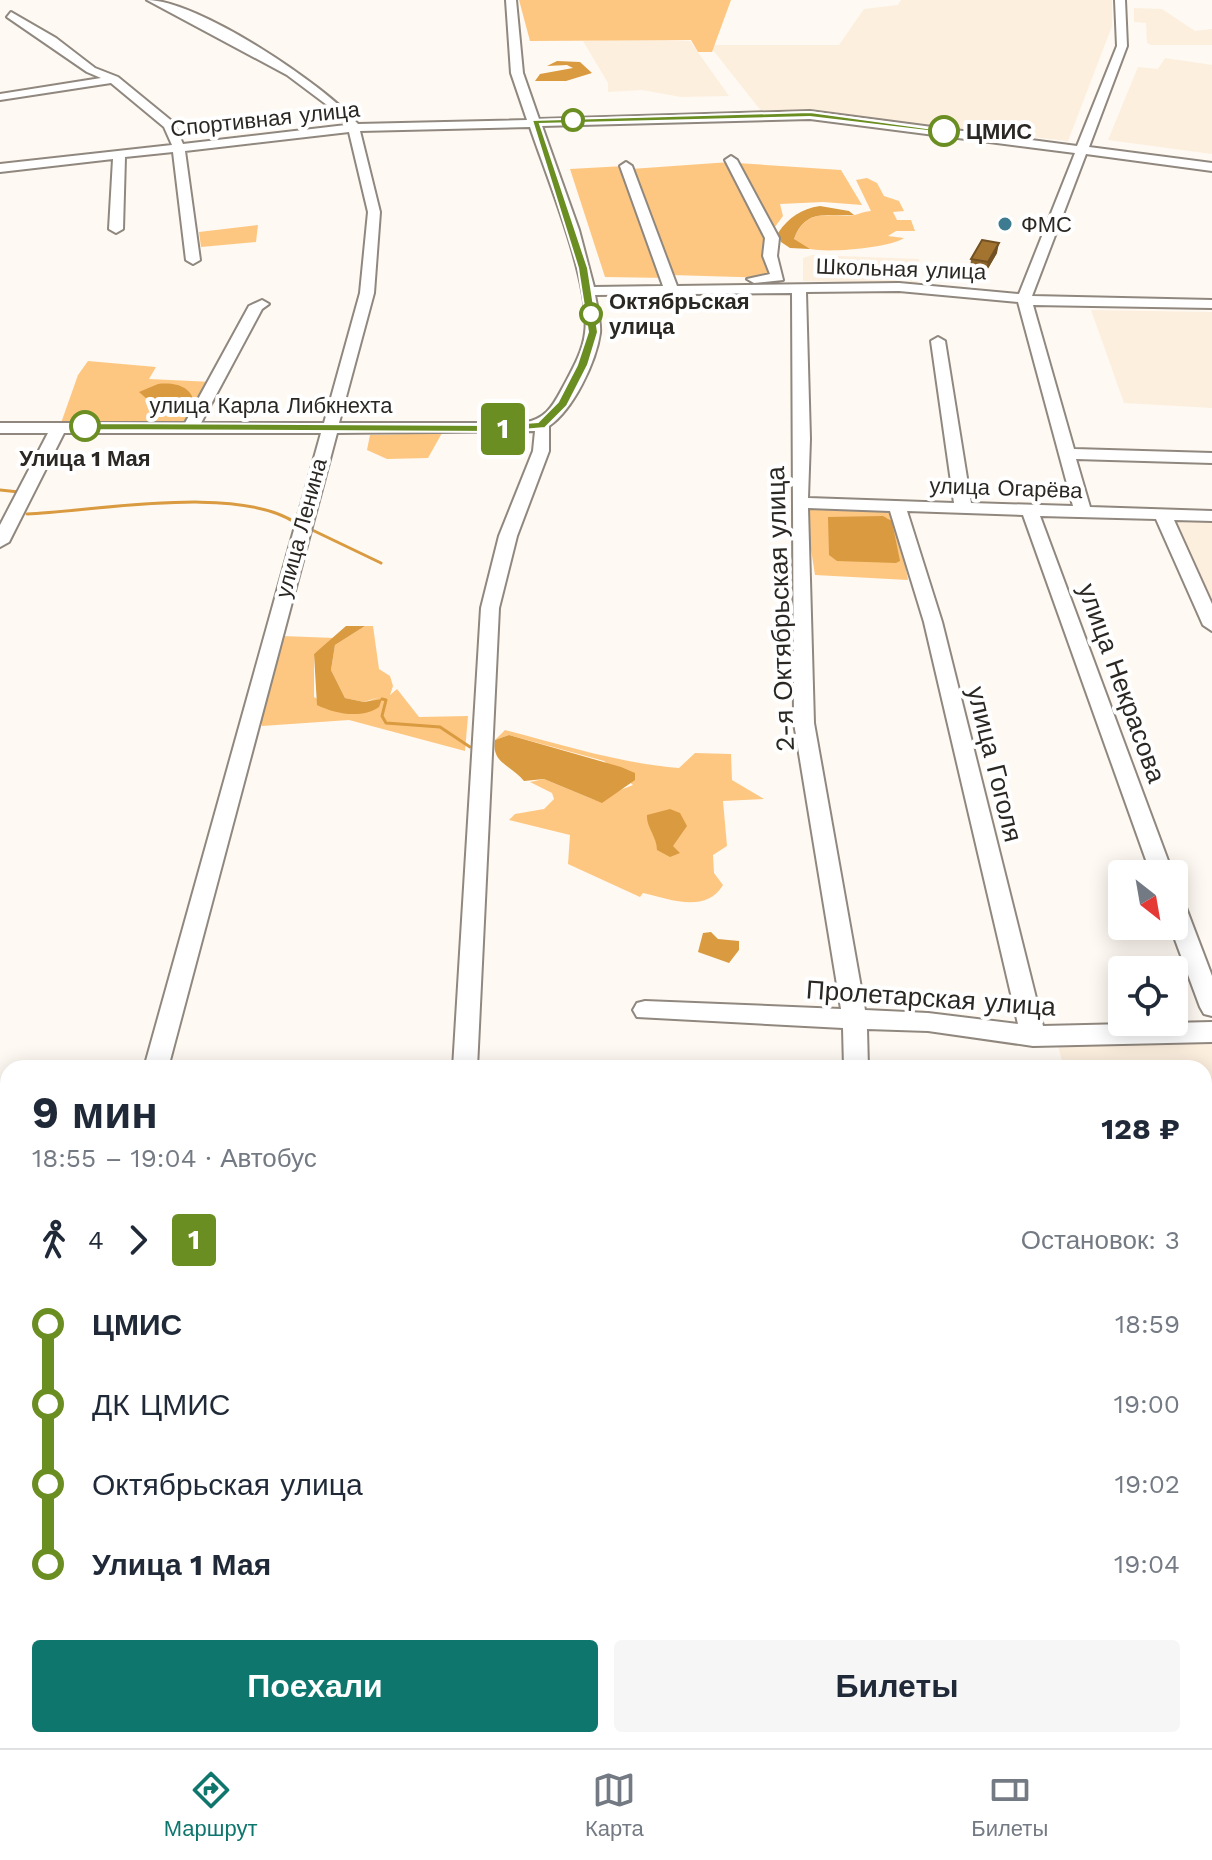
<!DOCTYPE html>
<html lang="ru">
<meta charset="utf-8">
<style>
:root{--surface:#fff;--page:#f6f6f7;--text:#1f2937;--muted:#747a83;--line:#e0e1e3;--accent:#0f766e}
body{margin:0;font-family:"Work Sans",sans-serif;background:var(--page);color:var(--text);height:100vh;display:flex;flex-direction:column;font-size:30px;white-space:nowrap}
*{box-sizing:border-box;margin:0}
p{font-size:26px;color:var(--muted)}
.icon{flex:none;width:44px;height:44px;fill:none;stroke:currentColor;stroke-width:2;stroke-linecap:round;stroke-linejoin:round}
.map{position:relative;flex:1;overflow:hidden}
.details{position:absolute;left:0px;top:1060px;width:1212px;height:688px;display:flex;flex-direction:column;background:var(--surface);border-radius:24px 24px 0 0;box-shadow:0 4px 20px #0003}
.details>*{flex:none}
.badge{padding:0 16px;border-radius:6px;font-size:28px;line-height:52px}
.needle{width:52px;rotate:149deg}
.buttons{position:absolute;left:1108px;top:860px;display:grid;gap:16px}
.buttons a{display:grid;place-items:center;width:80px;height:80px;border-radius:8px;background:var(--surface);box-shadow:0 4px 20px #0003;font-size:40px}
.map>.badge{position:absolute;translate:-50% -50%;box-shadow:0 0 0 4px #fff}
.legs{display:flex;align-items:center;gap:12px;height:88px;padding:0 32px;font-size:26px}
.legs p{margin-inline-start:auto}
.head{display:flex;align-items:center;justify-content:space-between;height:136px;padding:0 32px}
h1{font-size:44px;font-weight:700;line-height:60px}
.action{display:flex;gap:16px;margin-top:auto;padding:16px 32px}
.action a{flex:1;height:92px;border-radius:8px;background:var(--accent);color:#fff;font-size:32px;font-weight:700;line-height:92px;text-align:center}
.action a+a{background:var(--page);color:var(--text)}
ul{padding:0 32px;list-style:none}
li{display:flex;align-items:center;gap:28px;height:80px;font-size:30px}
li i{display:grid;place-items:center;width:12px;height:100%;margin:0 10px;background:currentColor}
li i::after{content:'';width:20px;height:20px;margin:-10px;border:6px solid;border-radius:50%;background:var(--surface)}
li p{margin-inline-start:auto}
li:first-child i{background:linear-gradient(#0000 50%,currentColor 0)}
li:last-child i{background:linear-gradient(currentColor 50%,#0000 0)}
.dock{display:flex;justify-content:space-around;align-items:center;height:112px;border-top:2px solid var(--line);background:var(--surface);font-size:22px;color:var(--muted)}
.dock a{display:grid;justify-items:center;gap:4px}
.dock .selected{color:var(--accent)}
.map>svg:first-child{display:block}
.built{fill:#fdefde}
.green{fill:#fdc782;fill-rule:evenodd}
.water{fill:#d99a40}
.lines{fill:none;stroke-linecap:round;stroke-linejoin:round}
.stream{stroke:#d99a40;stroke-width:3}
.minor-casing{stroke:#90887f;stroke-width:4}
.minor{fill:#fff;fill-rule:evenodd}
.wall{fill:#8c6429}
.shaded-wall{fill:#725122}
.building{fill:#a37430;stroke:#725122;stroke-width:2}
.line-1{fill:#6b8e23;stroke:#fff;stroke-width:2}
.stop-1-dot{fill:#fff;stroke:#6b8e23;stroke-width:4}
.poi-dot{fill:#3c7b90;stroke:#fff;stroke-width:3}
.labels{text-anchor:middle;dominant-baseline:central;stroke-width:8;stroke-linejoin:round;paint-order:stroke}
.far-street-label{font-size:22px;fill:#2b2824;stroke:#fff}
.far-stop-label{font-size:22px;font-weight:bold;fill:#2b2824;stroke:#fff;text-anchor:start}
.far-poi-label{font-size:22px;fill:#2b2824;stroke:#fff;text-anchor:start}
.street-label{font-size:26px;fill:#2b2824;stroke:#fff}
</style>
<div class="map">
<svg width="1212" height="1748" viewBox="0 0 1212 1748">
<rect width="100%" height="100%" fill="#fef9f2"/>
<path class="built" d="M901,0H1112V26L1068,141L802,112H762L709,45H839L864,9L898,5Z
M1134,8L1162,9L1195,31L1212,29V45H1151L1147,43L1146,23L1134,22Z
M633,39L690,41L729,96L681,97L642,90L608,92V83L583,41Z
M1165,58L1212,65V154L1108,140L1138,67L1158,69Z
M812,255L919,259L917,284L803,281V258Z
M1091,310L1212,312V408L1124,403Z
M1169,518L1212,519V606Z
M1212,1038V1160H1204V1068H1064L1057,1042Z"/>
<path class="green" d="M519,0H731L712,52H698L691,40L530,41Z
M730,162L764,236L776,275L770,278L671,275L631,169Z
M737,163L841,170L862,205L823,202L780,204L783,216L772,231Z
M624,166L668,278L605,277L570,169Z
M867,178L877,183L884,196L899,201L904,211L893,212L897,220H911L915,231H896L888,236L904,238C889,248 829,253 810,249C803,248 798,244 794,239C805,211 822,215 847,216C856,216 860,212 871,211L856,180Z
M258,225L256,242L201,247L199,232Z
M88,361L156,367L149,379L213,382L188,424L61,423L78,375Z
M442,433L428,458L387,459L367,450L370,435Z
M809,507L891,512L897,520L908,580L815,575L805,511ZM829,517L887,518L892,522L899,560Z
M365,626H373L379,669L390,676L393,686L390,695L397,689L419,717L468,716L465,751L349,720L262,726L260,718L282,636L335,638L314,654V697L341,712L379,697L364,702L345,698L331,670L335,645Z
M505,730C562,745 619,763 679,768L695,753L731,754L732,780L764,799L723,801L727,846L713,855L714,873L723,885C706,914 669,899 643,893L640,897L568,864L570,835L509,820L515,814L544,809L554,799L552,793L530,782L544,779L595,800L633,785L604,761L509,735L495,740Z"/>
<path class="water" d="M557,61L580,62L592,73L566,81H535L540,74L573,68L567,65L547,66Z
M820,206L849,211L854,215C828,217 806,207 794,239L810,249L790,248L781,242L778,233C789,217 801,209 820,206Z
M158,384C177,382 192,387 195,405C182,416 169,414 155,407L164,399H147L139,392Z
M883,516L892,521L900,561L896,563L837,561L829,555L828,517Z
M346,626H365L335,645L331,670L345,698L364,702L382,699L379,707C362,719 335,714 317,705L314,654Z
M509,735L621,767L635,773V780L602,803L544,779L524,781C511,765 491,763 495,740Z
M670,809L680,813L687,826L673,846L680,853L670,857L657,850C657,837 646,827 647,815Z
M711,932L718,939L739,941V950L729,963L698,952L703,933Z"/>
<g class="lines">
<path class="stream" d="M0,490L19,492
M27,514C97,511 238,484 296,523
M308,528L381,563
M382,699L386,700L382,716L386,723L440,727L470,747"/>
<g class="minor-casing">
<path id="minor" d="M147,0C198,0 325,85 358,124L527,120L511,73L506,0H516L523,73L539,119L810,111L1077,146L1117,46L1115,0H1125L1127,46L1089,147L1212,163V171L1086,154L1032,296L1212,300V308L1033,305L1074,449L1212,453V463L1076,459L1090,507L1212,511V521L1174,520L1212,604V631L1203,625L1156,519L1040,516L1173,874H1151L1023,515L907,511L942,622L1043,1026L1212,1022V1042L1033,1046L928,1031L867,1029L868,1068H844L843,1028L637,1017L633,1010L637,1003L645,1001L841,1009L794,723L792,293L595,295C597,307 601,322 600,333C596,362 573,410 549,426V451L517,536L499,608L477,1068H453L481,608L499,536L533,451L535,431L337,433L168,1068H144L321,433H64L9,542L0,547V525L48,433H0V423H185L249,306L262,300L269,304L262,309L201,423H324L360,293L368,212L349,132L185,151L200,260L193,264L186,260L173,152L125,157L123,229L116,233L109,229L113,159L0,172V164L172,145L164,127L111,83L0,100V94L101,78L87,72L7,17L11,12L56,38L95,68L118,77L173,122L183,144L346,125L335,111L287,75ZM810,119L1075,153L1019,294L899,283L677,286L632,166L626,162L620,166L663,286L594,287L579,230L542,126ZM530,127C546,175 592,286 585,333C583,352 571,372 562,389C552,408 545,419 523,423H339L374,293L380,212L360,131ZM899,291L1018,302L1073,506L971,503L945,341L938,337L931,341L954,503L808,498L810,439L806,292ZM808,508L890,511L924,622L1018,1024L928,1013L865,1010L814,723Z
M731,156L737,160L779,238L777,256L783,280L754,283L747,279L770,274L763,256L765,238L725,160Z
M1174,897L1185,905L1212,976V1016L1204,1014L1200,1007L1170,926H1174Z
M0,1295L8,1296V1322L0,1321Z
M1204,1340L1212,1342V1382L1204,1379Z
M8,1606V1666L0,1669V1609Z
M416,1740H450V1748H416Z"/>
</g>
<use href="#minor" class="minor"/>
</g>
<path class="wall" d="M997,253L986,272L970,270L971,259Z"/>
<path class="shaded-wall" d="M999,243L997,253L986,272L988,262Z"/>
<path class="building" d="M982,240L999,243L988,262L971,259Z"/>
<path class="line-1" d="M810,112L948,131L944,133L810,117L540,124L588,268L598,332L588,365L567,406L545,428L499,432L85,430L79,426L85,423L499,425L538,422L558,402L577,365L588,332L578,268L532,120Z"/>
<g class="stop-1-dot">
<circle cx="573" cy="120" r="10"/>
<circle cx="944" cy="131" r="14"/>
<circle cx="591" cy="314" r="10"/>
<circle cx="85" cy="426" r="14"/>
</g>
<circle class="poi-dot" cx="1005" cy="224" r="8"/>
<g class="labels">
<g class="far-street-label">
<text transform="translate(265 119) rotate(-6)">Спортивная улица</text>
<text transform="translate(901 269) rotate(2)">Школьная улица</text>
<text x="271" y="405">улица Карла Либкнехта</text>
<text transform="translate(1006 488) rotate(2)">улица Огарёва</text>
<text transform="translate(301 528) rotate(-75)">улица Ленина</text>
</g>
<g class="far-stop-label">
<text x="966" y="131">ЦМИС</text>
<text x="609" y="301">Октябрьская<tspan x="609" dy="25">улица</tspan></text>
<text x="85" y="458" text-anchor="middle">Улица 1 Мая</text>
</g>
<g class="far-poi-label">
<text x="1021" y="224">ФМС</text>
</g>
<g class="street-label">
<text transform="translate(780 609) rotate(-92)">2-я Октябрьская улица</text>
<text transform="translate(1122 683) rotate(70)">улица Некрасова</text>
<text transform="translate(995 764) rotate(76)">улица Гоголя</text>
<text transform="translate(931 998) rotate(4)">Пролетарская улица</text>
</g>
</g>
</svg>
<div class="buttons">
<a><svg class="needle" viewBox="-14 -14 28 28"><path d="M0-13l5 13h-10z" fill="#e53935"/><path d="M0 13l5-13h-10z" fill="#747a83"/></svg></a>
<a><svg class="icon" aria-label="locate" viewBox="0 0 24 24"><circle cx="12" cy="12" r="6"/><path d="M12 2v4M12 18v4M2 12h4M18 12h4"/></svg></a>
</div>
<b class="badge" style="left:503px;top:429px;background:#6b8e23;color:#fff">1</b>
<section class="details">
<div class="head"><div><h1>9 мин</h1><p>18:55 – 19:04 · Автобус</p></div><b>128 ₽</b></div>
<div class="legs"><svg class="icon" aria-label="walk" viewBox="0 0 24 24"><circle cx="13" cy="4" r="2"/><path d="M13 8l-2 6 4 7M11 14l-3 7M7 12l3-4h3l4 4"/></svg>4<svg class="icon" aria-label="forward" viewBox="0 0 24 24"><path d="M9 5l7 7-7 7"/></svg><b class="badge" style="background:#6b8e23;color:#fff">1</b><p>Остановок: 3</p></div>
<ul>
<li><i style="color:#6b8e23"></i><b>ЦМИС</b><p>18:59</p></li>
<li><i style="color:#6b8e23"></i><span>ДК ЦМИС</span><p>19:00</p></li>
<li><i style="color:#6b8e23"></i><span>Октябрьская улица</span><p>19:02</p></li>
<li><i style="color:#6b8e23"></i><b>Улица 1 Мая</b><p>19:04</p></li>
</ul>
<div class="action"><a>Поехали</a><a>Билеты</a></div>
</section>
</div>
<nav class="dock">
<a class="selected"><svg class="icon" aria-label="directions" viewBox="0 0 24 24"><path d="M12 3l9 9-9 9-9-9zM9 14v-3h6M13 9l2 2-2 2"/></svg>Маршрут</a>
<a><svg class="icon" aria-label="map" viewBox="0 0 24 24"><path d="M3 6l6-2 6 2 6-2v14l-6 2-6-2-6 2zM9 4v14M15 6v14"/></svg>Карта</a>
<a><svg class="icon" aria-label="tickets" viewBox="0 0 24 24"><path d="M3 7h18v10H3zM15 7v10"/></svg>Билеты</a>
</nav>
